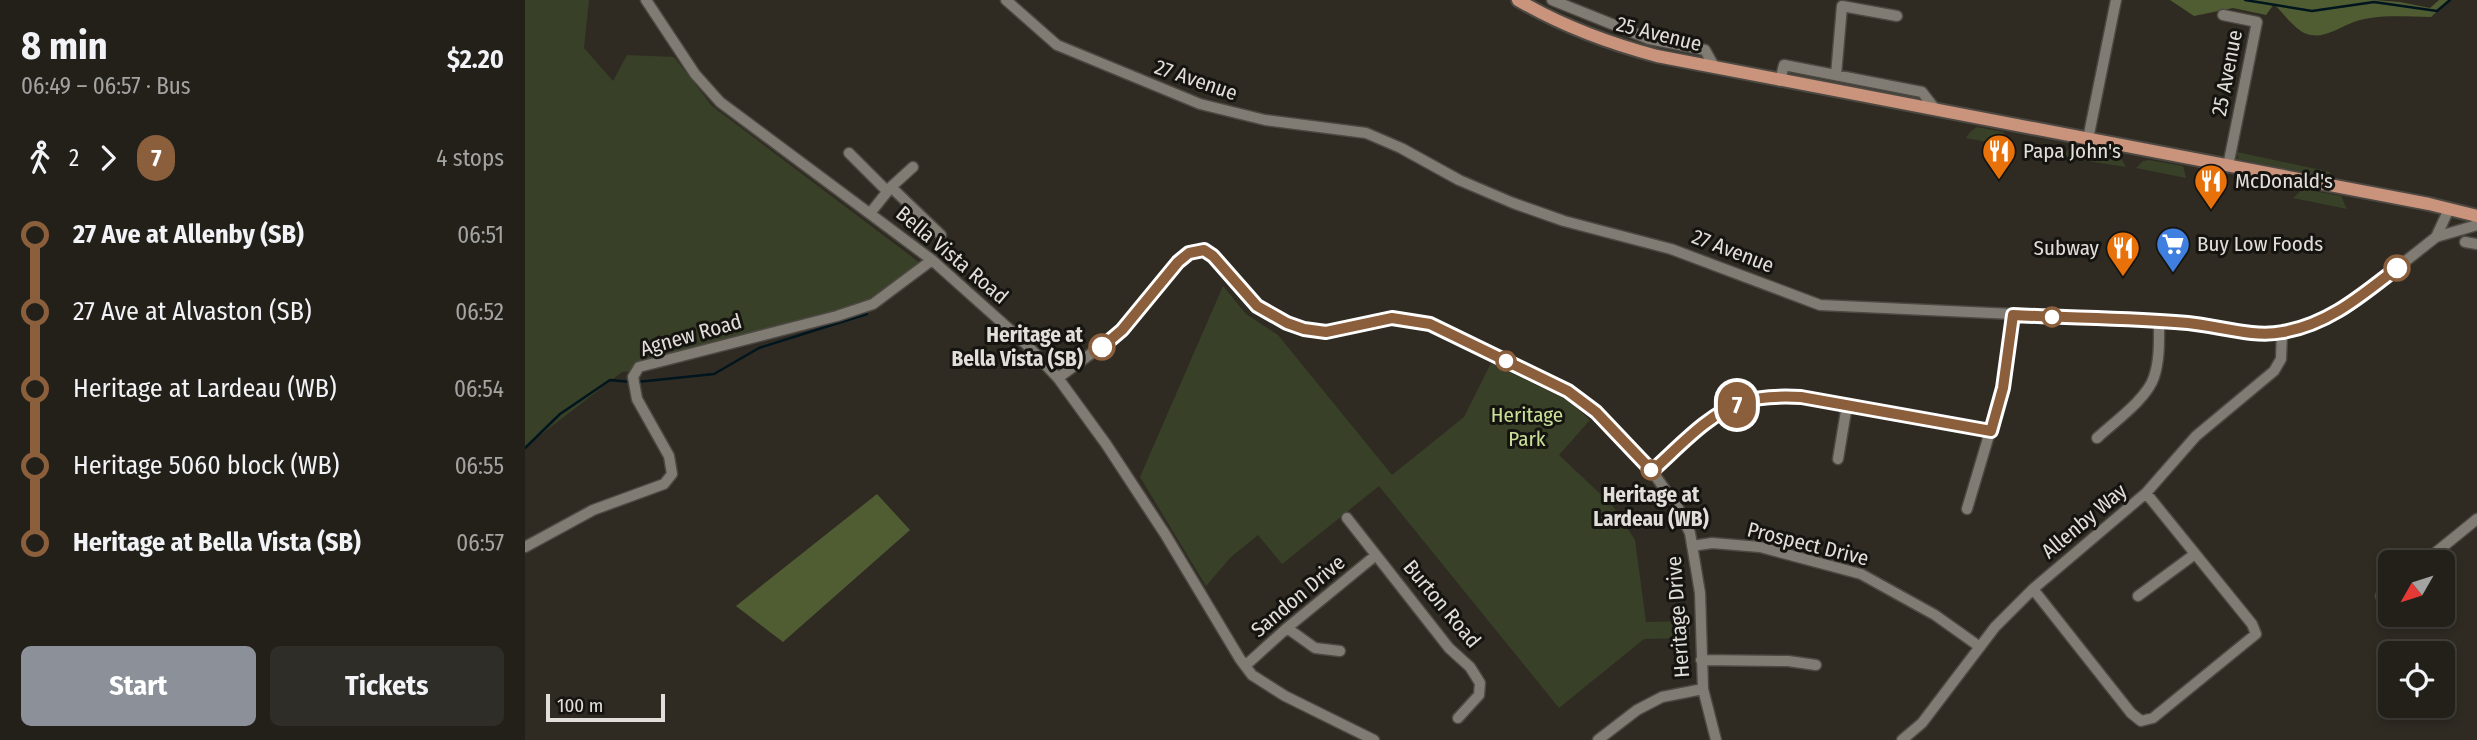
<!DOCTYPE html>
<meta charset="utf-8">
<style>
:root{--surface:#23201a;--page:#2f2d27;--text:#f1f3f6;--muted:#a3a3a2;--line:#403e39;--accent:#8c9099}
body{margin:0;font-family:"Fira Sans Condensed",sans-serif;background:var(--page);color:var(--text);height:100vh;display:flex;flex-direction:column;font-size:26px;white-space:nowrap}
*{box-sizing:border-box;margin:0}
p{font-size:23px;color:var(--muted)}
.icon{flex:none;width:38px;height:38px;fill:none;stroke:currentColor;stroke-width:2;stroke-linecap:round;stroke-linejoin:round}
.map{position:relative;flex:1;overflow:hidden}
.side{display:flex;flex-direction:column;background:var(--surface);width:525px}
.side>*{flex:none}
.badge{padding:0 14px;border-radius:23px;font-size:24px;line-height:46px}
.needle{width:46px;rotate:231deg}
.controls{position:absolute;left:1853px;top:550px;display:grid;gap:14px}
.controls a{display:grid;place-items:center;width:77px;height:77px;border-radius:10px;background:var(--surface);box-shadow:0 4px 10px #0003,0 0 0 2px var(--line);font-size:35px}
.scale{position:absolute;left:21px;bottom:18px;width:119px;box-sizing:border-box;padding-left:7px;border:4px solid #e2dfda;border-top:0;font-size:19px;line-height:24px;white-space:nowrap;color:#e2dfda;-webkit-text-stroke:5px #151410;paint-order:stroke}
.map>.badge{position:absolute;translate:-50% -50%;box-shadow:0 0 0 4px #fff}
.legs{display:flex;align-items:center;gap:10px;height:77px;padding:0 21px;font-size:23px}
.legs p{margin-inline-start:auto}
.summary{display:flex;align-items:center;justify-content:space-between;height:119px;padding:0 21px}
h1{font-size:38px;font-weight:700;line-height:52px}
.cta{display:flex;gap:14px;margin-top:auto;padding:14px 21px}
.cta a{flex:1;height:80px;border-radius:10px;background:var(--accent);color:#fff;font-size:28px;font-weight:700;line-height:80px;text-align:center}
.cta a+a{background:var(--page);color:var(--text)}
ul{padding:0 21px;list-style:none}
li{display:flex;align-items:center;gap:24px;height:77px;font-size:26px}
li i{display:grid;place-items:center;width:10px;height:100%;margin:0 9px;background:currentColor}
li i::after{content:'';width:18px;height:18px;margin:-9px;border:5px solid;border-radius:50%;background:var(--surface)}
li p{margin-inline-start:auto}
li:first-child i{background:linear-gradient(#0000 50%,currentColor 0)}
li:last-child i{background:linear-gradient(currentColor 50%,#0000 0)}
main{display:flex;flex:1;min-height:0}
.map>svg:first-child{display:block}
.green{fill:#384027}
.forest{fill:#505d33}
.lines{fill:none;stroke-linecap:round;stroke-linejoin:round}
.stream{stroke:#00151d;stroke-width:2.5}
.minor-casing{stroke:#4c4842;stroke-width:13}
.major-casing{stroke:#4c4842;stroke-width:16}
.minor{stroke:#817c73;stroke-width:10}
.major{stroke:#ca937c;stroke-width:12}
.line-1-casing{stroke:#fff;stroke-width:16}
.line-1{stroke:#8b5e3c;stroke-width:10}
.stop-1-dot{fill:#fff;stroke:#8b5e3c;stroke-width:3.5}
.labels{text-anchor:middle;dominant-baseline:central;stroke-width:6;stroke-linejoin:round;paint-order:stroke}
.street-label{font-size:21px;fill:#e2dfda;stroke:#151410}
.poi-label{font-size:21px;fill:#e2dfda;stroke:#151410;text-anchor:start}
.stop-label{font-size:21px;font-weight:bold;fill:#e2dfda;stroke:#151410;text-anchor:end}
.park-label{font-size:21px;fill:#cae099;stroke:#151410}
</style>
<main>
<section class="side">
<div class="summary"><div><h1>8 min</h1><p>06:49 – 06:57 · Bus</p></div><b>$2.20</b></div>
<div class="legs"><svg class="icon" aria-label="walk" viewBox="0 0 24 24"><circle cx="13" cy="4" r="2"/><path d="M13 8l-2 6 4 7M11 14l-3 7M7 12l3-4h3l4 4"/></svg>2<svg class="icon" aria-label="forward" viewBox="0 0 24 24"><path d="M9 5l7 7-7 7"/></svg><b class="badge" style="background:#8b5e3c;color:#fff">7</b><p>4 stops</p></div>
<ul>
<li><i style="color:#8b5e3c"></i><b>27 Ave at Allenby (SB)</b><p>06:51</p></li>
<li><i style="color:#8b5e3c"></i><span>27 Ave at Alvaston (SB)</span><p>06:52</p></li>
<li><i style="color:#8b5e3c"></i><span>Heritage at Lardeau (WB)</span><p>06:54</p></li>
<li><i style="color:#8b5e3c"></i><span>Heritage 5060 block (WB)</span><p>06:55</p></li>
<li><i style="color:#8b5e3c"></i><b>Heritage at Bella Vista (SB)</b><p>06:57</p></li>
</ul>
<div class="cta"><a>Start</a><a>Tickets</a></div>
</section>
<div class="map">
<svg width="1952" height="740" viewBox="0 0 1952 740">
<rect width="100%" height="100%" fill="#2f2b23"/>
<path class="green" d="M0,0H64L59,48L88,81L102,55L149,57L187,106L399,266L346,301L113,367L110,371L97,372L0,447Z
M1452,127L1478,132L1483,139L1484,146L1441,138L1445,132Z
M1550,146L1594,154L1601,167L1537,157L1544,148Z
M1712,152L1805,172L1806,177L1713,159Z
M1624,160L1658,166L1661,178L1611,168L1618,161Z
M1778,189L1816,196L1822,209L1768,198Z
M698,286L721,314L753,335L867,475L939,417L966,363L1044,401L1065,420L1034,455L1087,505L1110,540L1121,622L1165,621V638L1119,639L1034,708L854,486L757,564L733,535L706,557L681,586L615,477Z"/>
<path class="forest" d="M1645,0H1850L1875,2L1905,8L1914,0H1924L1906,17C1879,17 1849,13 1824,24C1810,30 1797,39 1782,34C1770,30 1758,13 1749,4L1741,15L1708,8L1669,16Z
M352,494L385,530L258,642L211,606Z"/>
<g class="lines">
<path class="stream" d="M1720,0L1787,11L1849,2L1912,11L1925,0
M112,382L189,374L234,348L342,314
M0,448L35,414L85,380L106,382"/>
<g class="minor-casing">
<path id="minor" d="M121,0L170,74L195,102L407,260L501,344L533,378L581,444L640,534L715,659L727,675L760,696L849,740
M481,0L532,45L675,104L740,120L841,133L876,148L934,180L988,203L1039,221L1146,249L1295,305L1634,321L1738,333H1757L1803,318L1834,298L1911,237L1924,209
M1027,0L1124,39L1180,50L1190,68
M1698,15L1732,22L1703,166
M1311,75L1317,6L1372,16
M1255,81L1259,65L1397,92L1411,110
M1563,139L1591,0
M324,153L362,191
M366,187L416,235
M346,212L366,187L388,167
M1911,237L1952,225
M1940,242L1952,244
M533,378L598,330L653,262L668,251L684,252L731,306L748,317L779,329L810,331L867,318L905,324L1043,391L1071,413L1127,471L1153,508L1165,533L1175,593L1178,689L1191,740
M1572,438C1589,422 1622,399 1629,377C1635,359 1634,339 1634,321
M1313,459L1322,405
M1127,471C1154,447 1183,414 1217,402C1236,396 1257,396 1276,397L1466,431
M1442,509L1478,388L1488,315
M822,518L924,648L945,667L955,683L954,695L933,718
M1167,546L1187,543L1235,547L1336,574L1410,615L1455,647
M0,547L68,510L139,484L147,474L144,456L112,399L108,377L114,367L312,316L348,304L407,260
M1899,562L1952,519
M1508,589L1606,713L1616,721L1628,718L1731,634L1727,624L1621,493
M1613,596L1670,554
M1856,596L1866,588
M762,628L790,648L815,651
M1176,660L1263,661L1291,665
M720,666L762,628L851,555
M1073,740L1112,710L1137,697L1178,689
M1377,740L1397,723L1470,627L1508,589L1621,493L1671,436L1749,371L1756,359L1757,333"/>
</g>
<g class="major-casing">
<path id="major" d="M993,0C1037,26 1083,43 1132,56L1904,204L1952,216"/>
</g>
<use href="#minor" class="minor"/>
<use href="#major" class="major"/>
</g>
<g class="lines">
<g class="line-1-casing">
<path id="line-1" d="M577,347L597,330L653,262L664,253L679,250L688,256L732,306L762,323L779,329L801,332L867,318L905,324L1043,391L1071,412L1127,471C1154,447 1182,415 1217,402C1236,396 1257,396 1276,397L1466,431L1478,388L1488,315C1546,318 1605,318 1663,323C1694,326 1728,338 1758,332C1804,324 1837,295 1872,268"/>
</g>
<use href="#line-1" class="line-1"/>
</g>
<defs>
<g id="restaurant-pin" transform="scale(1.75)"><path d="M0 17L-7.5 6A9.5 9.5 0 1 1 7.5 6Z" fill="#e8710a" stroke="#151410"/><path d="M-5-6h1v4h1v-4h1v4h1v-4h1v5L-1.5 .5V6h-2V.5L-5-1ZM5-6V6H3V1.5H1.5Q1.5-4 5-6Z" fill="#fff"/></g>
<g id="supermarket-pin" transform="scale(1.75)"><path d="M0 17L-7.5 6A9.5 9.5 0 1 1 7.5 6Z" fill="#3f7fe0" stroke="#151410"/><path d="M-6-5.5h2.5l.6 2H6L4.5 2H-2.5L-4.4-4H-6ZM-1.5 3.2a1.3 1.3 0 1 0 .1 0ZM3 3.2a1.3 1.3 0 1 0 .1 0Z" fill="#fff"/></g>
</defs>
<g fill-rule="evenodd">
<use href="#restaurant-pin" x="1474" y="151"/>
<use href="#restaurant-pin" x="1686" y="181"/>
<use href="#supermarket-pin" x="1648" y="244"/>
<use href="#restaurant-pin" x="1598" y="248"/>
</g>
<g class="stop-1-dot">
<circle cx="1872" cy="268" r="12"/>
<circle cx="1527" cy="317" r="9"/>
<circle cx="577" cy="347" r="12"/>
<circle cx="981" cy="361" r="9"/>
<circle cx="1126" cy="470" r="9"/>
</g>
<g class="labels">
<g class="street-label">
<text transform="translate(1134 34) rotate(14)">25 Avenue</text>
<text transform="translate(1702 73) rotate(-79)">25 Avenue</text>
<text transform="translate(671 80) rotate(19)">27 Avenue</text>
<text transform="translate(1208 251) rotate(21)">27 Avenue</text>
<text transform="translate(427 255) rotate(40)">Bella Vista Road</text>
<text transform="translate(166 335) rotate(-16)">Agnew Road</text>
<text transform="translate(1559 521) rotate(-40)">Allenby Way</text>
<text transform="translate(1283 544) rotate(14)">Prospect Drive</text>
<text transform="translate(773 596) rotate(-40)">Sandon Drive</text>
<text transform="translate(917 604) rotate(50)">Burton Road</text>
<text transform="translate(1153 617) rotate(-94)">Heritage Drive</text>
</g>
<g class="poi-label">
<text x="1498" y="151">Papa John's</text>
<text x="1710" y="181">McDonald's</text>
<text x="1672" y="244">Buy Low Foods</text>
<text x="1574" y="248" text-anchor="end">Subway</text>
</g>
<g class="stop-label">
<text x="558" y="335">Heritage at<tspan x="558" dy="24">Bella Vista (SB)</tspan></text>
<text x="1126" y="495" text-anchor="middle">Heritage at<tspan x="1126" dy="24">Lardeau (WB)</tspan></text>
</g>
<g class="park-label">
<text x="1002" y="415">Heritage<tspan x="1002" dy="24">Park</tspan></text>
</g>
</g>
</svg>
<div class="controls">
<a><svg class="needle" viewBox="-14 -14 28 28"><path d="M0-13l5 13h-10z" fill="#e53935"/><path d="M0 13l5-13h-10z" fill="#a3a3a2"/></svg></a>
<a><svg class="icon" aria-label="locate" viewBox="0 0 24 24"><circle cx="12" cy="12" r="6"/><path d="M12 2v4M12 18v4M2 12h4M18 12h4"/></svg></a>
</div>
<div class="scale">100 m</div>
<b class="badge" style="left:1212px;top:405px;background:#8b5e3c;color:#fff">7</b>
</div>
</main>
